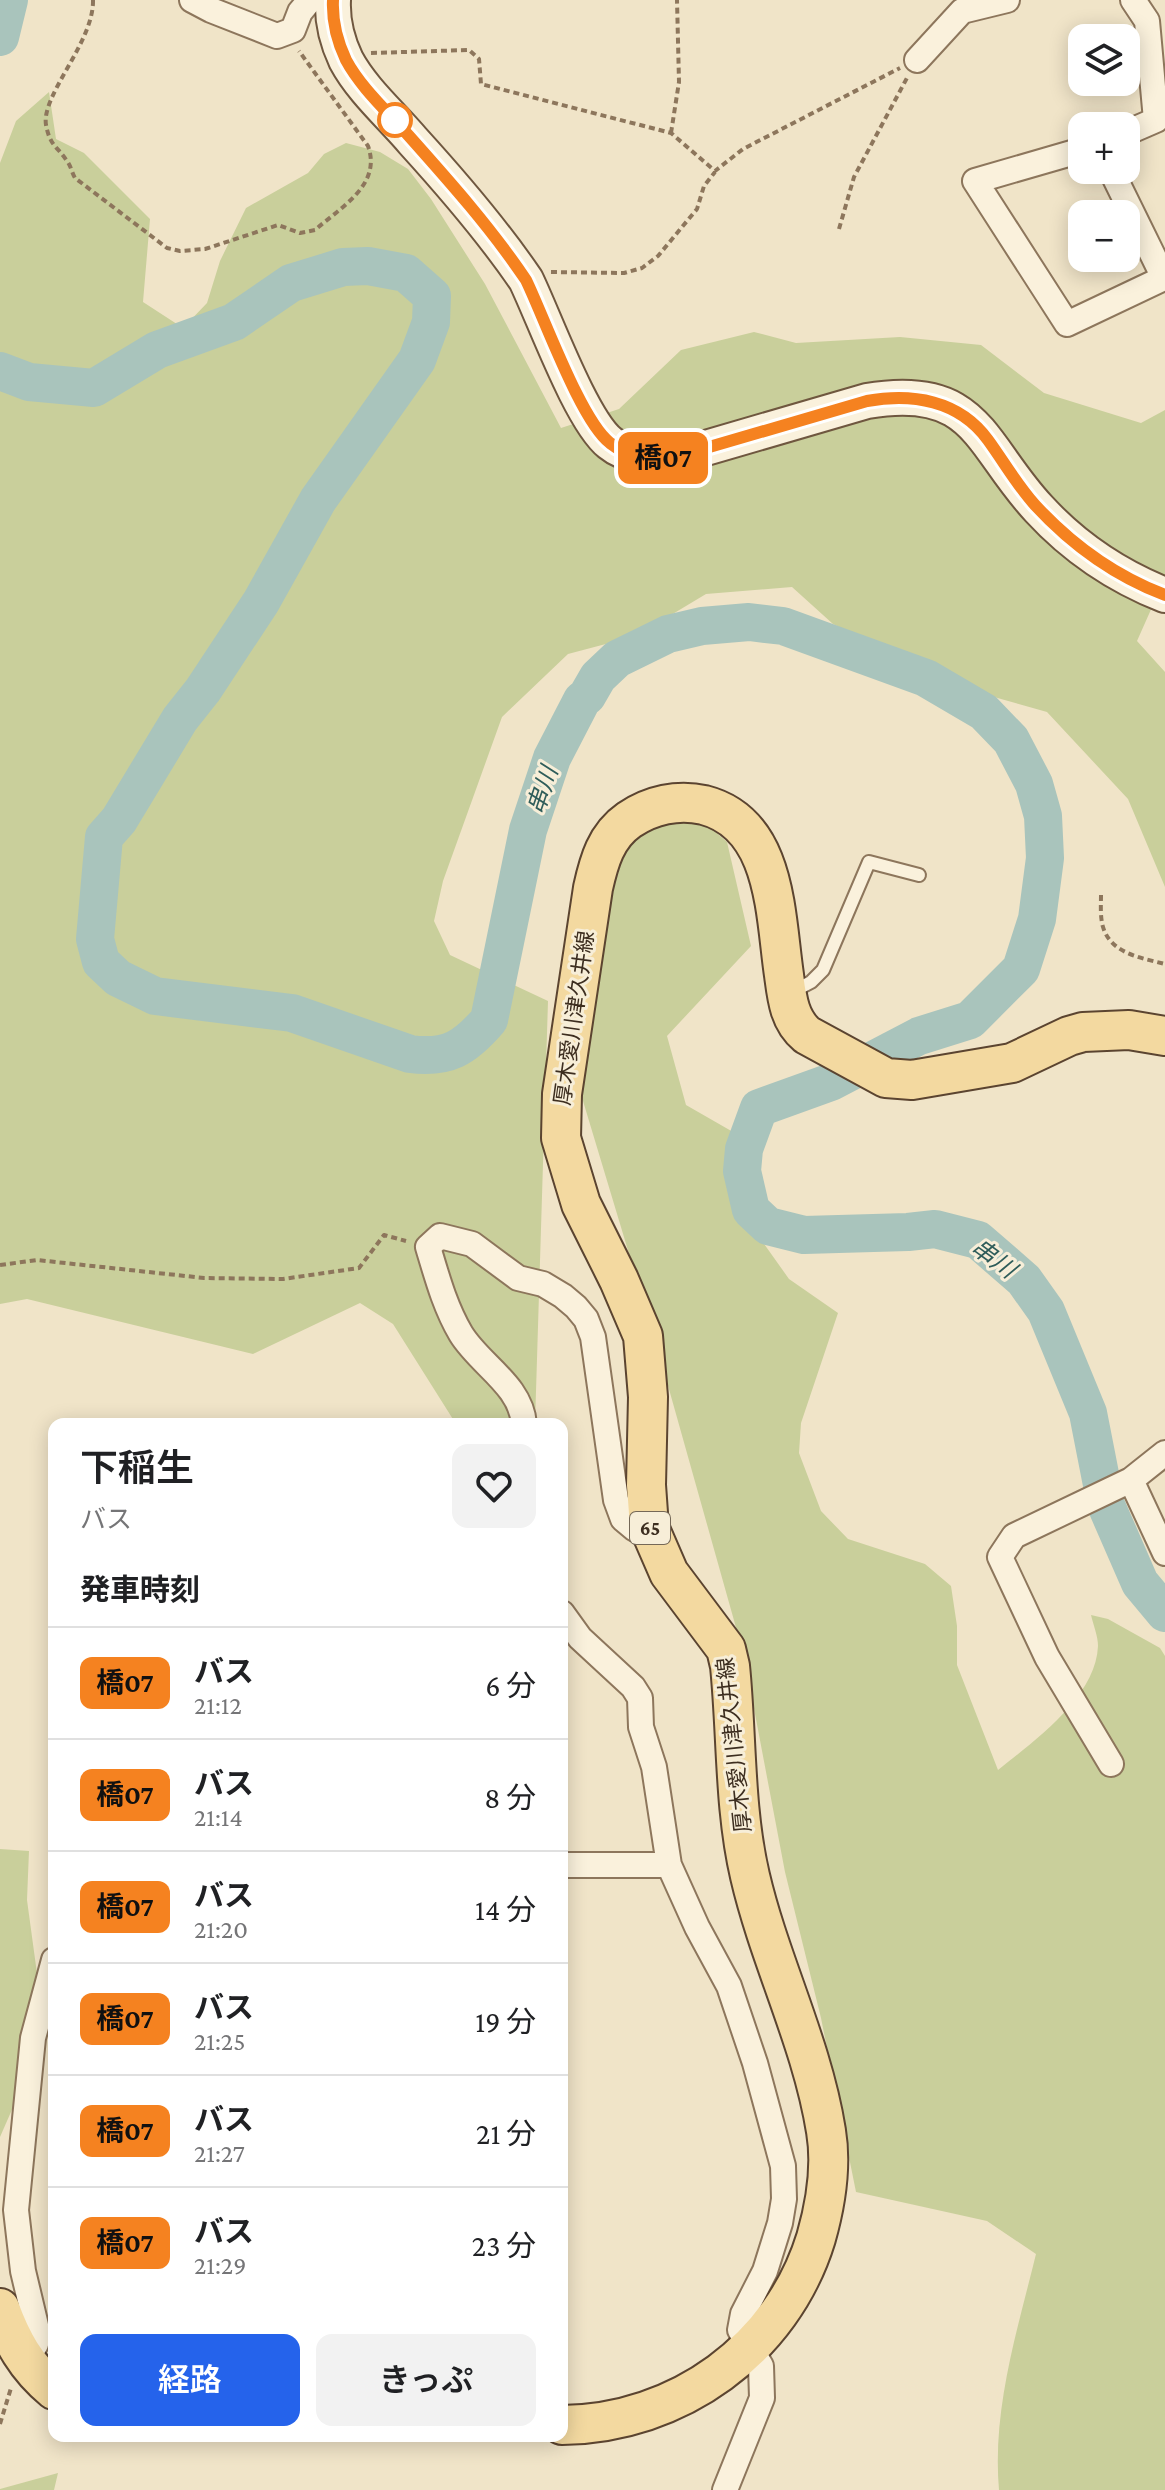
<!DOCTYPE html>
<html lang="ja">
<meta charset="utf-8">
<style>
:root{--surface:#fff;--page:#f2f2f2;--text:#202124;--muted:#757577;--line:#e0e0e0;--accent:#2563eb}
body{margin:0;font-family:"Crimson Pro","Noto Sans JP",serif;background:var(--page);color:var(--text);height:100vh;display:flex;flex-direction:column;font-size:30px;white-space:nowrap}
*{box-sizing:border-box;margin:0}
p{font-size:26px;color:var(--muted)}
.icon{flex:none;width:44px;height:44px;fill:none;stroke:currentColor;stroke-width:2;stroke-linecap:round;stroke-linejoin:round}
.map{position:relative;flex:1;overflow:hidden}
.sheet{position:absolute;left:48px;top:1418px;width:520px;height:1024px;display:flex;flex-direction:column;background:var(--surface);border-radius:16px;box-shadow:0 4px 20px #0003}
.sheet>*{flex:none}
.badge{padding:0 16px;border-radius:12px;font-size:28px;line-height:52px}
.tools{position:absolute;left:1068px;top:24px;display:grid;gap:16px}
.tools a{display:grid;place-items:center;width:72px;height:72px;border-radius:16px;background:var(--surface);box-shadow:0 4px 20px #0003;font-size:40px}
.map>.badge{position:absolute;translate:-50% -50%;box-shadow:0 0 0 4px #fff}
h2{padding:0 32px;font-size:30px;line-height:72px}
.round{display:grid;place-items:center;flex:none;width:84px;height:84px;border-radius:16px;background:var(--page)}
.overview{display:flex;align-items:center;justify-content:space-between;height:136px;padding:0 32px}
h1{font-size:38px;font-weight:600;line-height:60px}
.button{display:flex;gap:16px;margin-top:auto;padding:16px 32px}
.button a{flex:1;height:92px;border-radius:16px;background:var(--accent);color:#fff;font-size:32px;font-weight:600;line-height:92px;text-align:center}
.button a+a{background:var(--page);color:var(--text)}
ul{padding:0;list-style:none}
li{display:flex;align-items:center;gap:24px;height:112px;padding:0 32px;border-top:2px solid var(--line)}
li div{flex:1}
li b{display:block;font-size:30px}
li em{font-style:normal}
li .badge{min-width:88px;font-weight:700;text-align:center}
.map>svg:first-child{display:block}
.green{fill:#c9cf9b}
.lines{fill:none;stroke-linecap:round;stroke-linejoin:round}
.river{stroke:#a9c4bc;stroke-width:38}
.lane-casing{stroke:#8d765c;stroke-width:16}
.street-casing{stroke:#8d765c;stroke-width:28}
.secondary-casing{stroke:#6f573f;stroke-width:38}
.primary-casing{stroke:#5b4430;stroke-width:42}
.path{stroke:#8d765c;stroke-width:4;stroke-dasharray:6 4;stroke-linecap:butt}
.lane{stroke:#faf1dc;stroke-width:12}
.street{stroke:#faf1dc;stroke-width:24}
.secondary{stroke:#faf1dc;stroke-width:34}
.primary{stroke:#f3d9a0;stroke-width:38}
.line-casing{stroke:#fff;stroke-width:18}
.line{stroke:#f58220;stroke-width:12}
.stop-dot{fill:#fff;stroke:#f58220;stroke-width:4}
.labels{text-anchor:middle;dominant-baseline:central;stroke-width:6;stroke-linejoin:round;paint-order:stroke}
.shield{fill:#f7eed8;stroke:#756857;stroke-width:2}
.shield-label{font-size:20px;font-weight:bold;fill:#3d2e20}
.street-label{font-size:22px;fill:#3d2e20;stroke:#f7eed8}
.water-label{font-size:24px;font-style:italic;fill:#2f5d5a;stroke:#f7eed8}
</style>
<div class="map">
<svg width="1165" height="2490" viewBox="0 0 1165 2490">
<rect width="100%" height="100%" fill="#f0e4c8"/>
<path class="green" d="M49,92L56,139L84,153L150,219L143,302L183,328L207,303L220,261L246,208L308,173L324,154L346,143L380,152L408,169L431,199L485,284L561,428L619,409L681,350L754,332L796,343L900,337L981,345L1044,393L1141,423L1165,410V578L1137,641L1165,672V887L1128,799L1047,712L962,688L833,624L792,587L706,594L636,636L568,654L502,717L443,881L434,921L450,955L548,1001L535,1424H456L393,1324L360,1303L253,1354L27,1299L0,1304V163L16,121Z
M696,815L727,842L751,946L667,1036L686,1105L747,1140L757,1234L789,1279L838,1313L801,1423L799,1453L821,1511L848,1539L925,1564L951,1586L957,1626V1665L998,1770C1034,1741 1096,1697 1098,1646C1098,1636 1093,1624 1091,1615L1108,1619L1160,1648L1165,1656V2490H999C992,2409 1017,2332 1036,2254L987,2221L856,2192L821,2018L785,1872L744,1656L658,1350L577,1081L615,861L649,827Z
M0,1849L29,1851L27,1900L41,2003L28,2073L0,2137Z
M58,2473L54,2490H0V2489Z"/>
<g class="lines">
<path class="river" d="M0,37L9,0
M0,371L29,382L94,388L157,350L234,322L291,283L343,267L368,266L406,273L432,296L431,322L417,360L318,500L261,602L203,690L180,719L119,820L104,837L95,939L101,962L118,978L155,996L292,1013L410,1054C448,1059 465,1048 489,1020L528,830L552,758L582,700L587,696L598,677L617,659L668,634L702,626L749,622L783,626L926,678L984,712L1011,740L1034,784L1043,816L1045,858L1037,919L1021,969L970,1020L919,1036L831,1082L759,1108L744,1149L742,1171L751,1210L768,1226L804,1235L908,1232L935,1229L978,1240L1024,1280L1046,1311L1088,1413L1106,1505L1140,1583L1165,1613"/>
<g class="lane-casing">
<path id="lane" d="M790,993L811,982L823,970L869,862L919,875"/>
</g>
<g class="street-casing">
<path id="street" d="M192,0L211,10L277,36L293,30L300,12L310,0
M917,60L962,11L1007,0
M1126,133L1156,120L1147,21L1133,0
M1082,150L975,181L1067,324L1164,278L1111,170
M524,1424C521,1385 480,1365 461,1334C445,1307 437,1277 428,1247L440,1236L472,1244L518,1278L543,1284L563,1296L576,1307L586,1319L593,1337L616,1500L623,1519L635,1529L649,1527
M1131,1480L1165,1553
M562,1613L580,1638L633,1687L640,1698L641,1727L654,1767L669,1865L697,1927L729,1986L755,2063L783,2166L784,2199L780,2223L765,2271L743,2314L740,2330L761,2366L762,2398L725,2490
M1111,1764L1047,1657L1000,1557L1014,1536L1131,1480L1165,1453
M562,1865H669
M25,2361L36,2344L38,2334L23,2271L16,2210L33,2038L54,1960"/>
</g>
<g class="secondary-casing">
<path id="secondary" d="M333,0C332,21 337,41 346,60C362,90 391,115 413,141C453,185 492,230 526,280C544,317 581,420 610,443C627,457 654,459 675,457L867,401C978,382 979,445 1039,509C1074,547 1117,576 1165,595"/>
</g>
<g class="primary-casing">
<path id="primary" d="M0,2308C12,2341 26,2367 54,2390
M562,2425C678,2424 782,2349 816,2238C826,2203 832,2167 826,2131C812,2043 770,1962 750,1876C734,1808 737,1735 730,1666L726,1649L669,1573L649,1527L646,1485L648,1397L643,1336L619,1280L581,1204L561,1138L562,1094L593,888C599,861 606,836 629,820C651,805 678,799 704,805C777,824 775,914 784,975C787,998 789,1020 807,1035L886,1078L912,1080L1012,1063L1069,1036L1083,1032L1129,1030L1165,1036"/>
</g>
<path class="path" d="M93,0C94,42 41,95 46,125C50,146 57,146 67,161C71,166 72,173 75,178L167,248L180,251L205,249L278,225L300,233L315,230C341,207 382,185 368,146L299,51
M371,53L469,50L479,59L481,84L671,133L715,171L743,149L900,68
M671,133L679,82L677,0
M839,229L854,177L908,76
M551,272L624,273L642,268L658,256L697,209L704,186L715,172
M1101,895C1101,904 1100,917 1103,927C1111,954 1142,958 1165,964
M0,1265L37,1260L204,1278L283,1279L359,1268L384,1235L406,1241
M0,2424L11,2388"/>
<use href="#lane" class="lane"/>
<use href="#street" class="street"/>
<use href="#secondary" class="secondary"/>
<use href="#primary" class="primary"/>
</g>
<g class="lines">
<g class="line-casing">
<path id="line" d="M333,0C332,21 337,41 346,60C361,88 388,112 409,136C450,182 491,228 526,280C544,317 581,421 610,443C627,457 654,459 675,457L867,401C912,393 959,400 988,440C1004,462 1017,485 1035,505C1071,544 1115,576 1165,595"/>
</g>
<use href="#line" class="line"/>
</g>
<circle class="stop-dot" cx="395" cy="120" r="16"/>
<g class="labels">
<rect class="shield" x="630" y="1512" width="40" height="32" rx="6"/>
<g class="shield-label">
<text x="650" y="1528">65</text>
</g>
<g class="street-label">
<text transform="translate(574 1018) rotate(-82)">厚木愛川津久井線</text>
<text transform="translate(734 1745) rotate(-96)">厚木愛川津久井線</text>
</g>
<g class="water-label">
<text transform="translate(542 790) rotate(-71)">串川</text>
<text transform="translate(994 1258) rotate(36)">串川</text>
</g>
</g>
</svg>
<div class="tools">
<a><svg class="icon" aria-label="layers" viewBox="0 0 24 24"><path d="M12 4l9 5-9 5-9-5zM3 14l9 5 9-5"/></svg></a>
<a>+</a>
<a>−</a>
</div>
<b class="badge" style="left:663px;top:458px;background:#f58220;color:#111">橋07</b>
<section class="sheet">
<div class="overview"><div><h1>下稲生</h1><p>バス</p></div><a class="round"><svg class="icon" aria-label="heart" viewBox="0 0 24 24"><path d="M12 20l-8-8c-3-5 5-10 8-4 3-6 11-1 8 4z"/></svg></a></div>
<h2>発車時刻</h2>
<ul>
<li><span class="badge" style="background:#f58220;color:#111">橋07</span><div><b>バス</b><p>21:12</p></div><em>6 分</em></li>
<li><span class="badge" style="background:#f58220;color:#111">橋07</span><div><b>バス</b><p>21:14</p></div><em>8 分</em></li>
<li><span class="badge" style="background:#f58220;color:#111">橋07</span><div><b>バス</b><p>21:20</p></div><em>14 分</em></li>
<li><span class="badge" style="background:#f58220;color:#111">橋07</span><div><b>バス</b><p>21:25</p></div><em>19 分</em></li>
<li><span class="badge" style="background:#f58220;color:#111">橋07</span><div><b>バス</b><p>21:27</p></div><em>21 分</em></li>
<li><span class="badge" style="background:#f58220;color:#111">橋07</span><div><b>バス</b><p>21:29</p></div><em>23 分</em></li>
</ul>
<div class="button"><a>経路</a><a>きっぷ</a></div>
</section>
</div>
